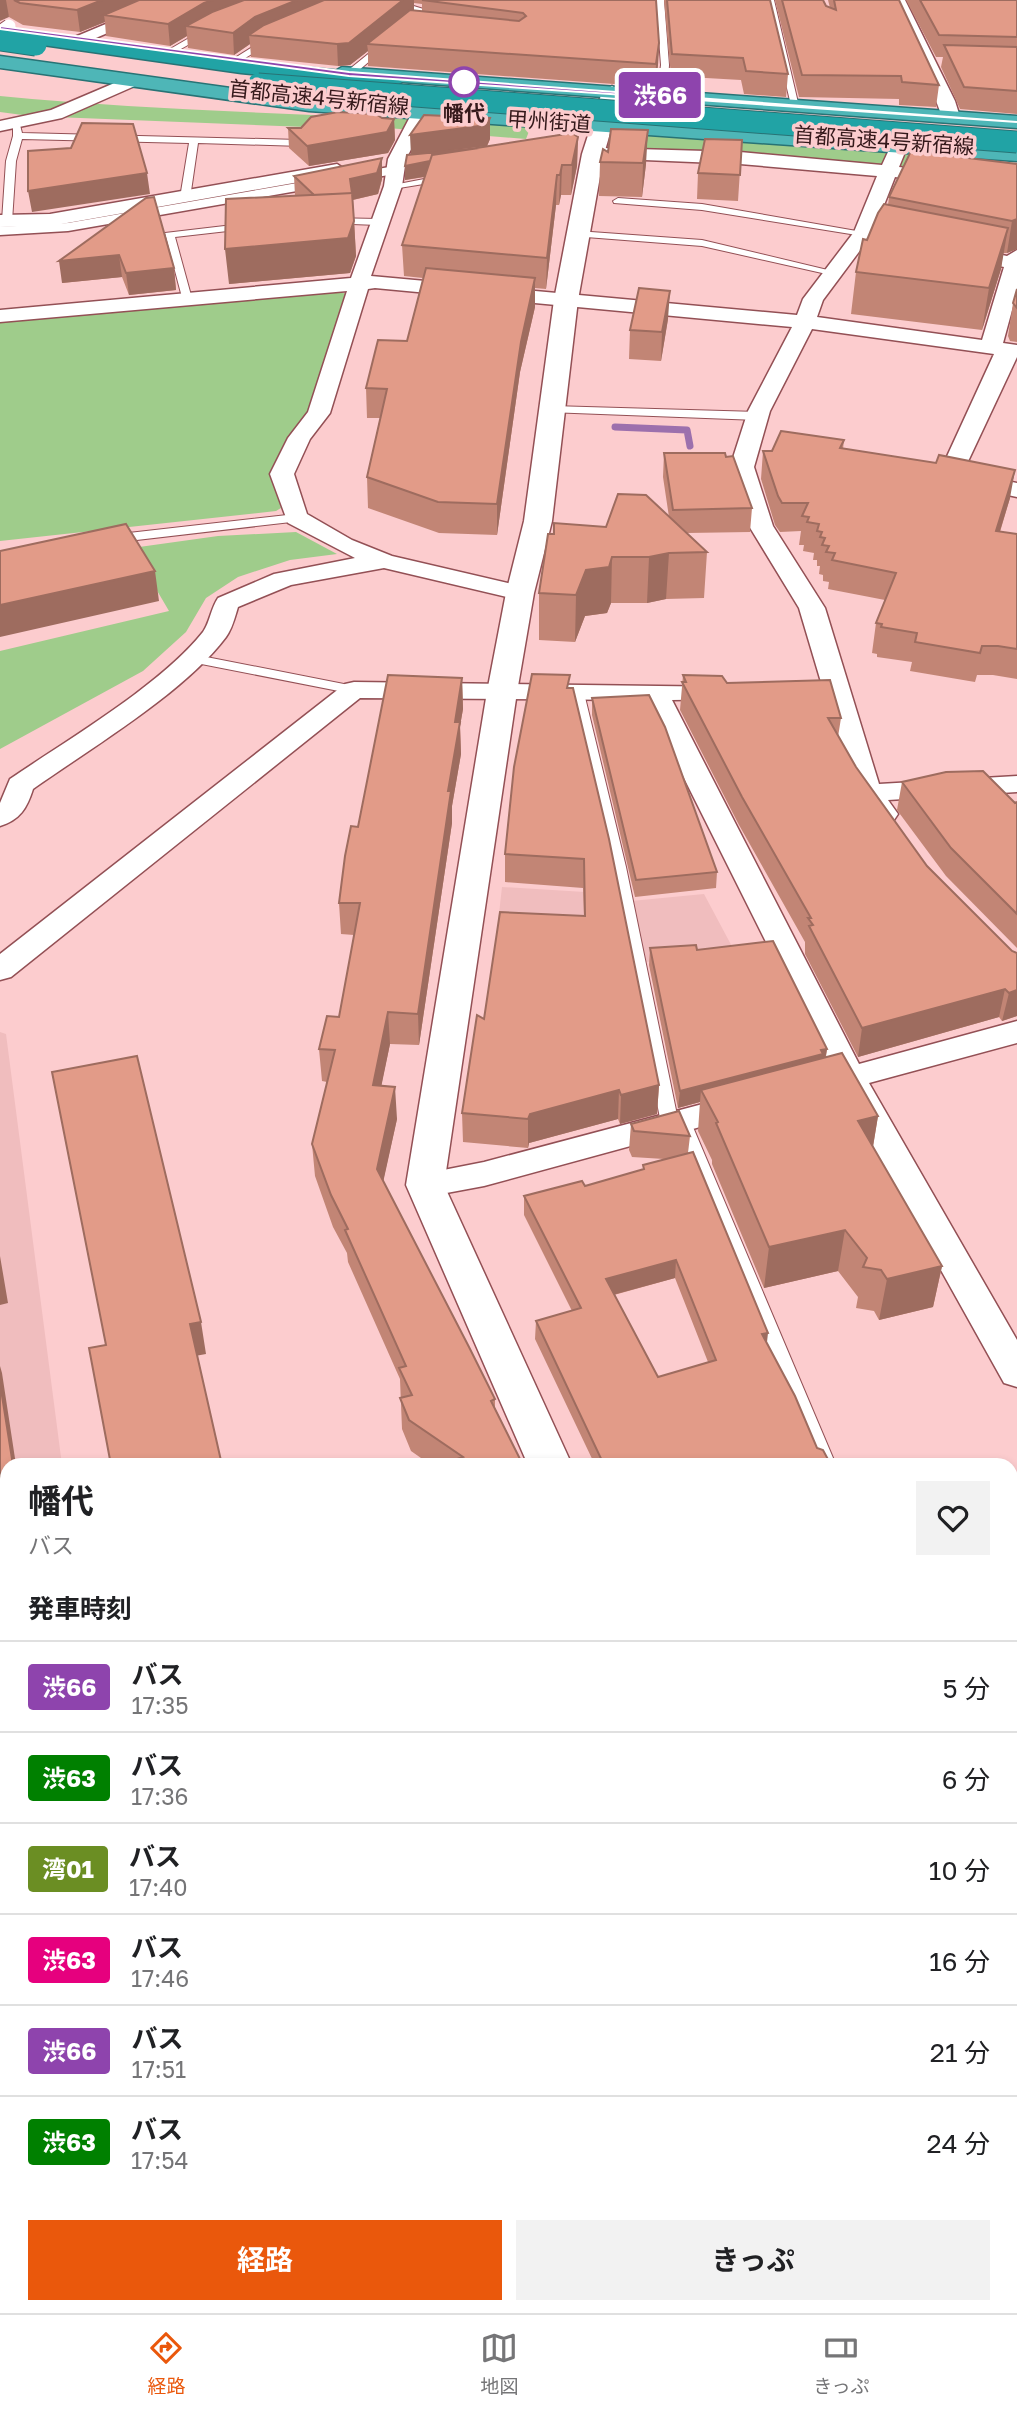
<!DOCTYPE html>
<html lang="ja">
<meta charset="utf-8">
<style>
:root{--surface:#fff;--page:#f2f2f2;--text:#202124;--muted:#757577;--line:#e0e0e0;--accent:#ea580c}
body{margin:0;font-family:"Golos Text","Noto Sans JP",sans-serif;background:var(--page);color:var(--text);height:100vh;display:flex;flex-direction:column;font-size:26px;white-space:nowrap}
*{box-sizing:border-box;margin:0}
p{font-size:23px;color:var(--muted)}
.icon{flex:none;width:38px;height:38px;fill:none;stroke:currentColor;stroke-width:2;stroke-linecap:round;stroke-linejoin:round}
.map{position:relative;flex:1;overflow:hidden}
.sheet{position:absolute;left:0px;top:1458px;width:1018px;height:856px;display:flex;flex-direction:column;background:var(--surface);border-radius:21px 21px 0 0;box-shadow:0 4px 10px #0003}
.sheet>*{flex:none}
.badge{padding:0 14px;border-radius:5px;font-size:24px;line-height:46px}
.map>.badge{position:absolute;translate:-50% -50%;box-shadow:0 0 0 4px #fff}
h2{padding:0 28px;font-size:26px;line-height:63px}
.round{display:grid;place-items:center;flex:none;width:74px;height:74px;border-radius:0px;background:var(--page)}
.summary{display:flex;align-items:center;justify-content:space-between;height:119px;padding:0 28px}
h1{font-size:33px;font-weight:700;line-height:52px}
.action{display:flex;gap:14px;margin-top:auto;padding:14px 28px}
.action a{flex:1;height:80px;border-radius:0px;background:var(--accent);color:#fff;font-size:28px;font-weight:700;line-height:80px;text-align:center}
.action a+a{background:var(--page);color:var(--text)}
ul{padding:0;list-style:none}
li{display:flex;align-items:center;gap:21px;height:91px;padding:0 28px;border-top:2px solid var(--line)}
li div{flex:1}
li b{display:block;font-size:26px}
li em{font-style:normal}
li .badge{min-width:77px;font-weight:700;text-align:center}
.tab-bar{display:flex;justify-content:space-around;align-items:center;height:98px;border-top:2px solid var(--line);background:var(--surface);font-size:19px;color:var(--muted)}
.tab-bar a{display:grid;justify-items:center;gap:4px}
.tab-bar .active{color:var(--accent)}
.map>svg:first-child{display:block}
.built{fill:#f0bdbe}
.green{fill:#9fcc8b}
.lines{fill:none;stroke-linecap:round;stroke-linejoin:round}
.stream{stroke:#9c70ad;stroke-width:7}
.service-casing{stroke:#935055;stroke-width:2}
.pedestrian-casing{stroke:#935055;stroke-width:3}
.minor-casing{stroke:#935055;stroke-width:3}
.tertiary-casing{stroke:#935055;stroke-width:3}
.trunk-casing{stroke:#287375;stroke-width:3}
.motorway-casing{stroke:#287375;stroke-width:3}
.service{fill:#fff;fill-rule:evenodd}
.pedestrian{fill:#fff;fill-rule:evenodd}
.minor{fill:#fff;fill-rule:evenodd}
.tertiary{fill:#fff;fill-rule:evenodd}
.trunk{fill:#4eb6b7;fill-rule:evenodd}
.motorway{fill:#21a3a5;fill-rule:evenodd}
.pedestrian-bridge-casing{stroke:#935055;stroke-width:15;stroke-linecap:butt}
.motorway-bridge-casing{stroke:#287375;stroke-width:23;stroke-linecap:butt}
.pedestrian-bridge{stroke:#fff;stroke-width:13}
.motorway-bridge{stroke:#21a3a5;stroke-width:21}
.wall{fill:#c28575;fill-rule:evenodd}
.shaded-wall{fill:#9e6c5f}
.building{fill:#e29b88;stroke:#9e6c5f;stroke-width:2;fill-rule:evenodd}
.line{fill:#8e44ad;stroke:#fff;stroke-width:2}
.stop-dot{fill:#fff;stroke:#8e44ad;stroke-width:3.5}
.labels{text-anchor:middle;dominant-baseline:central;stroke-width:7;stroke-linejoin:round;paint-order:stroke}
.far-street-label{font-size:21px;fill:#35191b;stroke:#fcccce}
.far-stop-label{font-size:21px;font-weight:bold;fill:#35191b;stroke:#fcccce}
</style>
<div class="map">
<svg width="1017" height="2313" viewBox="0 0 1017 2313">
<rect width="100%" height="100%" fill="#fcccce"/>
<path class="built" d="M502,887L617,894L633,966L494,958Z
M704,894L736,954L645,962L631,901Z
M0,1032L6,1034L62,1465H7V1690L0,1692Z"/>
<path class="green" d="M0,96C176,113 354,114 531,126L526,139L312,122L306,127L30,116L0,112Z
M623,132L1017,163V182L622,149Z
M329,291L349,294L314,412L273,473L281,508L276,511L0,541V320Z
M296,532L337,554L290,560L238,577L206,598L186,632L143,671L0,749V651L169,611L132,548L218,536Z
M7,1708V1823L0,1825V1709Z"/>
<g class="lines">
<path class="stream" d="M615,427L687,430L690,446"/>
<g class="service-casing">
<path id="service" d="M380,0H394L430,11L426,14Z
M656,0H664L669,65L667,95L662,98L657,95L661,65Z
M766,0H774L799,107L791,105Z
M208,27L211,32L172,54L165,52Z
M270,36L273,41L237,63L230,61Z
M383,42L390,44L352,76H346V72Z
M13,121H19L22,133L299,140L305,132L313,134L302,146L198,143L190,198L185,201L180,198L189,143L22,139L16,161L12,221L7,224L2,221L6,161L13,136Z
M445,175L448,176V180L393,189L388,186Z
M618,198L702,204L868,233L863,236L702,210L614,203L613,201Z
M330,218L378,219L383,222L378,225L326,223L325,221Z
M250,223L255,226L254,228L175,237L192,299L183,301L165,233Z
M577,231L702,240L836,272L831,275L702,246L573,236V232Z
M552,406L758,412L764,416L758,420L548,412V408Z
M296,514L300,515V521L111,543L105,539L111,535Z
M191,654L354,686L361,690L354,694L186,661L184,658Z
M577,689L584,693L626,867L677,1115L687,1116L690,1120L836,1465H816L676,1127H664L661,1123L610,867L570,693Z"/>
</g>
<g class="pedestrian-casing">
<path id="pedestrian" d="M395,166L402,170L400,173L68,231L0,235V227L68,223Z"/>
</g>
<g class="minor-casing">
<path id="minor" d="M163,0H185L84,43H72L70,39Z
M889,0H905L955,101L960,117L957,121H945L942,117C929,76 903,41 889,0Z
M131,76L137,77L140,81L137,85L62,118L0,131V121L51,110Z
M421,108L430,113L406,159L402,186L371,276L797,315L803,299L854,232L877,176L740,164L597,158L594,154L597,150L603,148L740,152L882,165L893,141H905L908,145L899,167L916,169L918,173L909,179L895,177L873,233L823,300L817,317L982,340L1004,267L952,256L949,252L959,246L1007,256L1017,250V292L1003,343L1017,345V357L963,472L1017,483V497L942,481L938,476L994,354L812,329L770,411L754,467L773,526L825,608L879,784L1017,776V792L888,800L898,814L894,820L884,823L874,820L854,793L799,608L749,526L730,467L748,411L792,327L375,288L368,289L330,413L310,439L294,474L307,514L352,540L392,556L529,588L532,593L529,598L520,600L384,568L291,585L238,607C235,617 232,629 226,637C184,693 91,748 33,789C27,808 20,820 0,826V803L10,779C67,740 161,685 203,632C210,622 211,608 218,598L274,574L355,558L288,523L270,474L288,438L308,412L347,291L0,322V310L351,278L384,186L388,159L412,113Z
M337,164L346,170L344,174L50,226L0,227V215L50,214Z
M354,682L734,687L738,693L734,699L672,700L859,1064L1017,1021V1043L869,1083L1017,1340V1387L1004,1383L841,1091L830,1094L819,1091L814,1083L819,1075L831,1072L645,700L360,698L11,977L0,980V954L345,684Z
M744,1093L755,1096L760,1104L755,1112L484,1186L425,1197L413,1194L408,1185L413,1176L484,1162Z
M1017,1669V1705L1012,1706V1670Z
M7,1914V1958L0,1959V1915Z
M44,2306H119L116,2313H42Z"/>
</g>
<g class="tertiary-casing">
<path id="tertiary" d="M612,86L622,92L604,154L578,300L552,521L534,593L517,692L444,1185L572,1465H528L406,1185L487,692L506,593L524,521L554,300L582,154L602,92Z
M1012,2304L1015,2313H956L953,2306Z"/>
</g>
<g class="trunk-casing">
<path id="trunk" d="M0,56L309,99L1017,149V161L309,111L0,68Z
M342,67L1017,116V128L335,77L332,73Z"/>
</g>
<g class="motorway-casing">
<path id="motorway" d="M0,27L241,61L392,76L402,82L392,88L241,73L0,39Z"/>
</g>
<use href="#service" class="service"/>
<use href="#pedestrian" class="pedestrian"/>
<use href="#minor" class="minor"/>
<use href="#tertiary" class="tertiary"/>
<use href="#trunk" class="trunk"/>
<use href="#motorway" class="motorway"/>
<g class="pedestrian-bridge-casing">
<path id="pedestrian-bridge" d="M0,32L9,26"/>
</g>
<g class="motorway-bridge-casing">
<path id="motorway-bridge" d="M0,40L36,45
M258,84L1017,142"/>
</g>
<use href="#pedestrian-bridge" class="pedestrian-bridge"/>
<use href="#motorway-bridge" class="motorway-bridge"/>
</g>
<path class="wall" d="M0,0H656L659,43L658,65L655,87L368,66V51L350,65L338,66L251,57L250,44L234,55L188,48L187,36L170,46L106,36L105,22L80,32L23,25L9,17ZM414,3L422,4V11L414,10Z
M664,0H770L788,74L786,97L744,94L741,80L671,76Z
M775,0H823L826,6L830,8L828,0H899L939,85L936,107L899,105V99L799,97Z
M906,0H1017V114L960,109L941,67L943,57H936Z
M382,118L394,119L395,140L388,153L309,166L289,148L288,128H301Z
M490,118V139L487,146L439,152L578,137L577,166L571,195H561L559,205H556L546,289L535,288V307L520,372L497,535L439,533L368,508L367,477L380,418H367L366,388L407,341L423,278L404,276L402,245L425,177L405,180L411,155Z
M742,140L738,201L697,199L698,173Z
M608,152L646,164L642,197L599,196L600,162Z
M1017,164V249L1007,253H1003L1001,269L982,330L851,314L856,272L867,240L888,205L889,197Z
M294,176L382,179L378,194L353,200L356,256L350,273L229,284L295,196Z
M146,198L174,268L176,290L129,295L122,277L62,283Z
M1017,289V342L1010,341L1008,336L1013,303Z
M668,319L661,361L629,359L630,330Z
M844,440L843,449L1010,498L1000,532L1017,534V679L993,675H977L975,682L910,671L912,662L877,657V654L872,653L876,623L885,600L828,589L829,582L823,581V575L819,574L820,566H817V560H813L814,553L803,551L804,545H799L801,531L780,532L775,525L761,479L763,451Z
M664,453L726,457L752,508L750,532L687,533L707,552L704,598L666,599L647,603H611L607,613L585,616L575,642L539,640V593L554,534L669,517L663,477Z
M683,675L727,683L841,718L838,737L856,767L927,866L1012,951L1017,953V1016L1002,1021L999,1017L858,1057L805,954V942L739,825L680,710Z
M462,678L463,709L460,726L461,754L452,806V823L419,1045L390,1044L381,1086L397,1119L383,1181L495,1399V1408L523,1465H431L411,1451L402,1429L400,1379L348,1262L347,1253L333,1227L315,1176L312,1144L327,1082L322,1081L319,1049L339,1017L354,935L341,934L339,903L358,827Z
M570,688L659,1085L657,1114L620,1124L618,1119L529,1143L528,1148L463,1142L462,1113L484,1019L584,916L583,888L505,882V854Z
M592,698L717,872L716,888L635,897L592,715Z
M902,782L1017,802V948L946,876L897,810Z
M650,948L697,950L827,1049L826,1057L878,1116L873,1147L942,1266L933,1307L879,1320L874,1311L856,1308L858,1297L838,1271L764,1288L712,1164V1160L698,1131L700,1102L678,1108L649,965Z
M631,1124L690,1136L688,1153L767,1343L817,1448L831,1465H595L535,1339L536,1321L572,1311L524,1215V1196L585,1186L643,1169V1165L664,1159L632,1157L629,1150ZM675,1278L708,1362L658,1377L614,1295Z
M1012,1824L1017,1832V2252L1012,2242Z
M682,2306H730L717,2313H685Z
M745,2306H914L917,2313H749Z"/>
<path class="shaded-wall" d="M0,0H6L9,17L0,21Z
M102,0H156L104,15L105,22L80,32L77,10Z
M213,0H276L186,26L187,36L170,46L168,24L204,3Z
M297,0H350L249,35L250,44L234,55L233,33L255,17Z
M403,0H414V13L367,44L368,51L350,65L338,66L337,44Z
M659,43L658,65L655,87L656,64Z
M490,118V139L487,146L411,155L410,135Z
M394,119L395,140L388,153L309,166L307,146Z
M648,130L646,164L642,197L643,163Z
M578,137L577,166L571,195L572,165Z
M559,140V154L405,180V166Z
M382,158V179L378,194L352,200L350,179Z
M562,165L561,195L559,205L560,175Z
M147,173L150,194L32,212L28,191Z
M557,175L556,205L546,289L547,258Z
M1017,219V249L1007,253L1012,221Z
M354,221L356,256L350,273L229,284L225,249Z
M1008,228L1001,269L982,330L989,288Z
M119,255L122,277L62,283L59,261Z
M174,268L176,290L129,295L126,273Z
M535,278V307L520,372L497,535V504L521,342Z
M670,291L668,319L661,361L662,332Z
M1015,470L1010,498L991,560L996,531Z
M669,553L666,599L647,603L649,557Z
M612,557L611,603L607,613L585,616L575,642L576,595L586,570Z
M155,571L159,601L0,637V605Z
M462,678L463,709L460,726L461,754L452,806V823L419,1045L418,1014L448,791L455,722Z
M1005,989L999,1017L858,1057L862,1028Z
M1017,990V1016L1002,1021L1009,993Z
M388,1012L390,1044L375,1117L373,1085Z
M827,1049L824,1065L701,1090L700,1102L678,1108L680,1091Z
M659,1085L657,1114L620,1124L621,1095Z
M395,1087L397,1119L379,1201L377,1169Z
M619,1090L618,1119L529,1143L528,1148V1119L530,1114Z
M878,1116L871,1158L858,1121Z
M845,1230L838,1271L764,1288L769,1247Z
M0,1256L8,1303L0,1305Z
M676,1260L675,1278L605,1297L606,1279Z
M942,1266L933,1307L879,1320L887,1279Z
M201,1322L206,1354L195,1356L190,1324Z
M768,1333L766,1351L762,1334Z
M0,1366L2,1373L16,1465H13L0,1383Z
M7,1635V1664L0,1666V1637Z
M7,1878V1901L0,1903V1879Z
M1017,1909V1931L1012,1911Z
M695,2306H730L717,2313H693Z"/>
<path class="building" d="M14,0H102L77,10L20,3Z
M139,0H213L204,3L168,24L104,15Z
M244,0H297L255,17L233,33L186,26L212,12Z
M324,0H403L349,43L337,44L249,35L264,25Z
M422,0H656L659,43L656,64L367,44L410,10L519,21L526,16L523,13Z
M667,0H770L788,74L746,71L743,58L672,54Z
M782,0H823L826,6L836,10L834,0H899L939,85L902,82L901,76L802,75Z
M920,0H1017V37L939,35Z
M944,45L1017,47V91L964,87Z
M338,112L376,114L382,118L394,119L387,132L307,146L288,128H301L311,117Z
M424,115L490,118L487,125L410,135Z
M82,123L133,124L147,173L28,191V151L71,148Z
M611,129L648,130L643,163L600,162L603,149L608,152Z
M572,133L578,137L572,165H562L560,175H557L547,258L402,245L432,155Z
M705,139L742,140L740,175L698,173Z
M479,148L432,155L430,161L405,166L407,155Z
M911,151L1017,164V219L1012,221L889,197Z
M382,158L377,173L350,179L352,193L314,195L294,176Z
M352,193L354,221L348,238L225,249L226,199Z
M154,197L174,268L126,273L119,255L59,261L146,198Z
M884,204L1008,228L989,288L856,272L863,239L867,240L878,213Z
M426,268L535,278L521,342L497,504L438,502L367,477L387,389L366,388L378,340L407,341Z
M639,288L670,291L662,332L630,330Z
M1017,289V308L1013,303Z
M781,431L844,440L840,448L936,463L939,455L1015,470L996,531L1017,534V649L998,646H982L980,653L915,642L917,633L881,627L882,624L876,623L896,573L832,560L835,553L826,552L829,546L822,545L825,538L820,537L822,532L817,531L819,524L807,522L809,517L802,516L808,503H782L778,496L763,451H772Z
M664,453H725L726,457L733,456L752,508L673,510Z
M618,494L646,495L707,552L669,553L649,557H612L609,567L586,570L576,595L539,593L548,534H554V523L606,527Z
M126,524L155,571L0,605V551Z
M532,674L570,675L567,688H573L609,839L659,1085L621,1095L619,1090L530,1114L528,1119L462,1113L477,1015L484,1019L500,912L585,916L584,859L505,854L514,767Z
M388,675L462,678L455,722H460L448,791H451L418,1014L388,1012L373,1085L395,1087L377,1169L469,1347L495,1399L491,1401L523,1465H440L463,1457L409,1420L400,1398L412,1395L399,1368L406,1366L345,1230L348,1229L331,1195L312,1144L335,1050L319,1049L327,1016L339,1017L360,903H339L345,856L351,826L358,827Z
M683,675L722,676L727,683L830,680L841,718H828L856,767L927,866L1012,951L1017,953V990L1009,993L1005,989L862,1028L809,926L813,925L808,918H811L742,797L682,682H686Z
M649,695L665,727L717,872L636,880L592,698Z
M983,771L1015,803L1017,802V914L951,848L902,782L946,772Z
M773,941L827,1049L821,1050L823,1054L680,1091L650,948L696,945L697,950Z
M842,1053L878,1116L858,1121L942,1266L887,1279L881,1270L863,1267L867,1258L845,1230L769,1247L716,1123L718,1122L701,1090Z
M137,1056L201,1322L190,1324L222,1465H111L89,1348L106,1345L52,1072Z
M679,1111L690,1136L634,1131L631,1124Z
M693,1152L768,1333L762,1334L795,1396L817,1448L823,1450L831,1465H604L536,1321L581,1308L524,1196L582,1181L585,1186L644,1169L643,1165ZM676,1260L716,1360L658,1377L606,1279Z
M0,1383L13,1465H7V1635L0,1637Z
M7,1816V1878L0,1879V1818Z
M1012,1824L1017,1832V1909L1012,1911L1017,1919V2209L1012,2200Z
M7,1952V2262L5,2261L0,2201V1954Z
M261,2306H624L626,2313H540V2312L538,2313H240Z
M762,2306H914L917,2313H765Z"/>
<path class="line" d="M0,26L349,72L1017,122L349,76L0,29Z"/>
<circle class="stop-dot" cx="464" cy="82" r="14"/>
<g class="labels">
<g class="far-street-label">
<text transform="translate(319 97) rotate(6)">首都高速4号新宿線</text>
<text transform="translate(549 121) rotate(4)">甲州街道</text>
<text transform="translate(884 140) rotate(4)">首都高速4号新宿線</text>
</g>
<g class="far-stop-label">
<text x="464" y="113">幡代</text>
</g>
</g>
</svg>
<b class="badge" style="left:660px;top:95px;background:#8e44ad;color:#fff">渋66</b>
<section class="sheet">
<div class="summary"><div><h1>幡代</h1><p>バス</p></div><a class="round"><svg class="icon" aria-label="heart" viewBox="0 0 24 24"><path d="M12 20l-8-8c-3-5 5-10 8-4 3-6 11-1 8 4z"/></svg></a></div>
<h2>発車時刻</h2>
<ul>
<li><span class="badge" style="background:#8e44ad;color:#fff">渋66</span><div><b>バス</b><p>17:35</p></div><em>5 分</em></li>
<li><span class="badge" style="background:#008000;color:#fff">渋63</span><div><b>バス</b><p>17:36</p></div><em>6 分</em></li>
<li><span class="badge" style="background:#6b8e23;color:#fff">湾01</span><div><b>バス</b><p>17:40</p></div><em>10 分</em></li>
<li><span class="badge" style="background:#e6007e;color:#fff">渋63</span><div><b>バス</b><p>17:46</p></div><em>16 分</em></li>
<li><span class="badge" style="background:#8e44ad;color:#fff">渋66</span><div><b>バス</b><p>17:51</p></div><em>21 分</em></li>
<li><span class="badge" style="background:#008000;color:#fff">渋63</span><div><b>バス</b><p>17:54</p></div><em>24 分</em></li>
</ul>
<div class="action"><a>経路</a><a>きっぷ</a></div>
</section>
</div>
<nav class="tab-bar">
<a class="active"><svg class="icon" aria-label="directions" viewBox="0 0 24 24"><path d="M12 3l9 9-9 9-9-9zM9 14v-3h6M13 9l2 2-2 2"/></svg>経路</a>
<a><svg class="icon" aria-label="map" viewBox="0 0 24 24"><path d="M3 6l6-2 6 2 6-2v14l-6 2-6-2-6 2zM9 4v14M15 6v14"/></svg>地図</a>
<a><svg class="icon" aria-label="tickets" viewBox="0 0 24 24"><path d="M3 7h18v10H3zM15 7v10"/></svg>きっぷ</a>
</nav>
